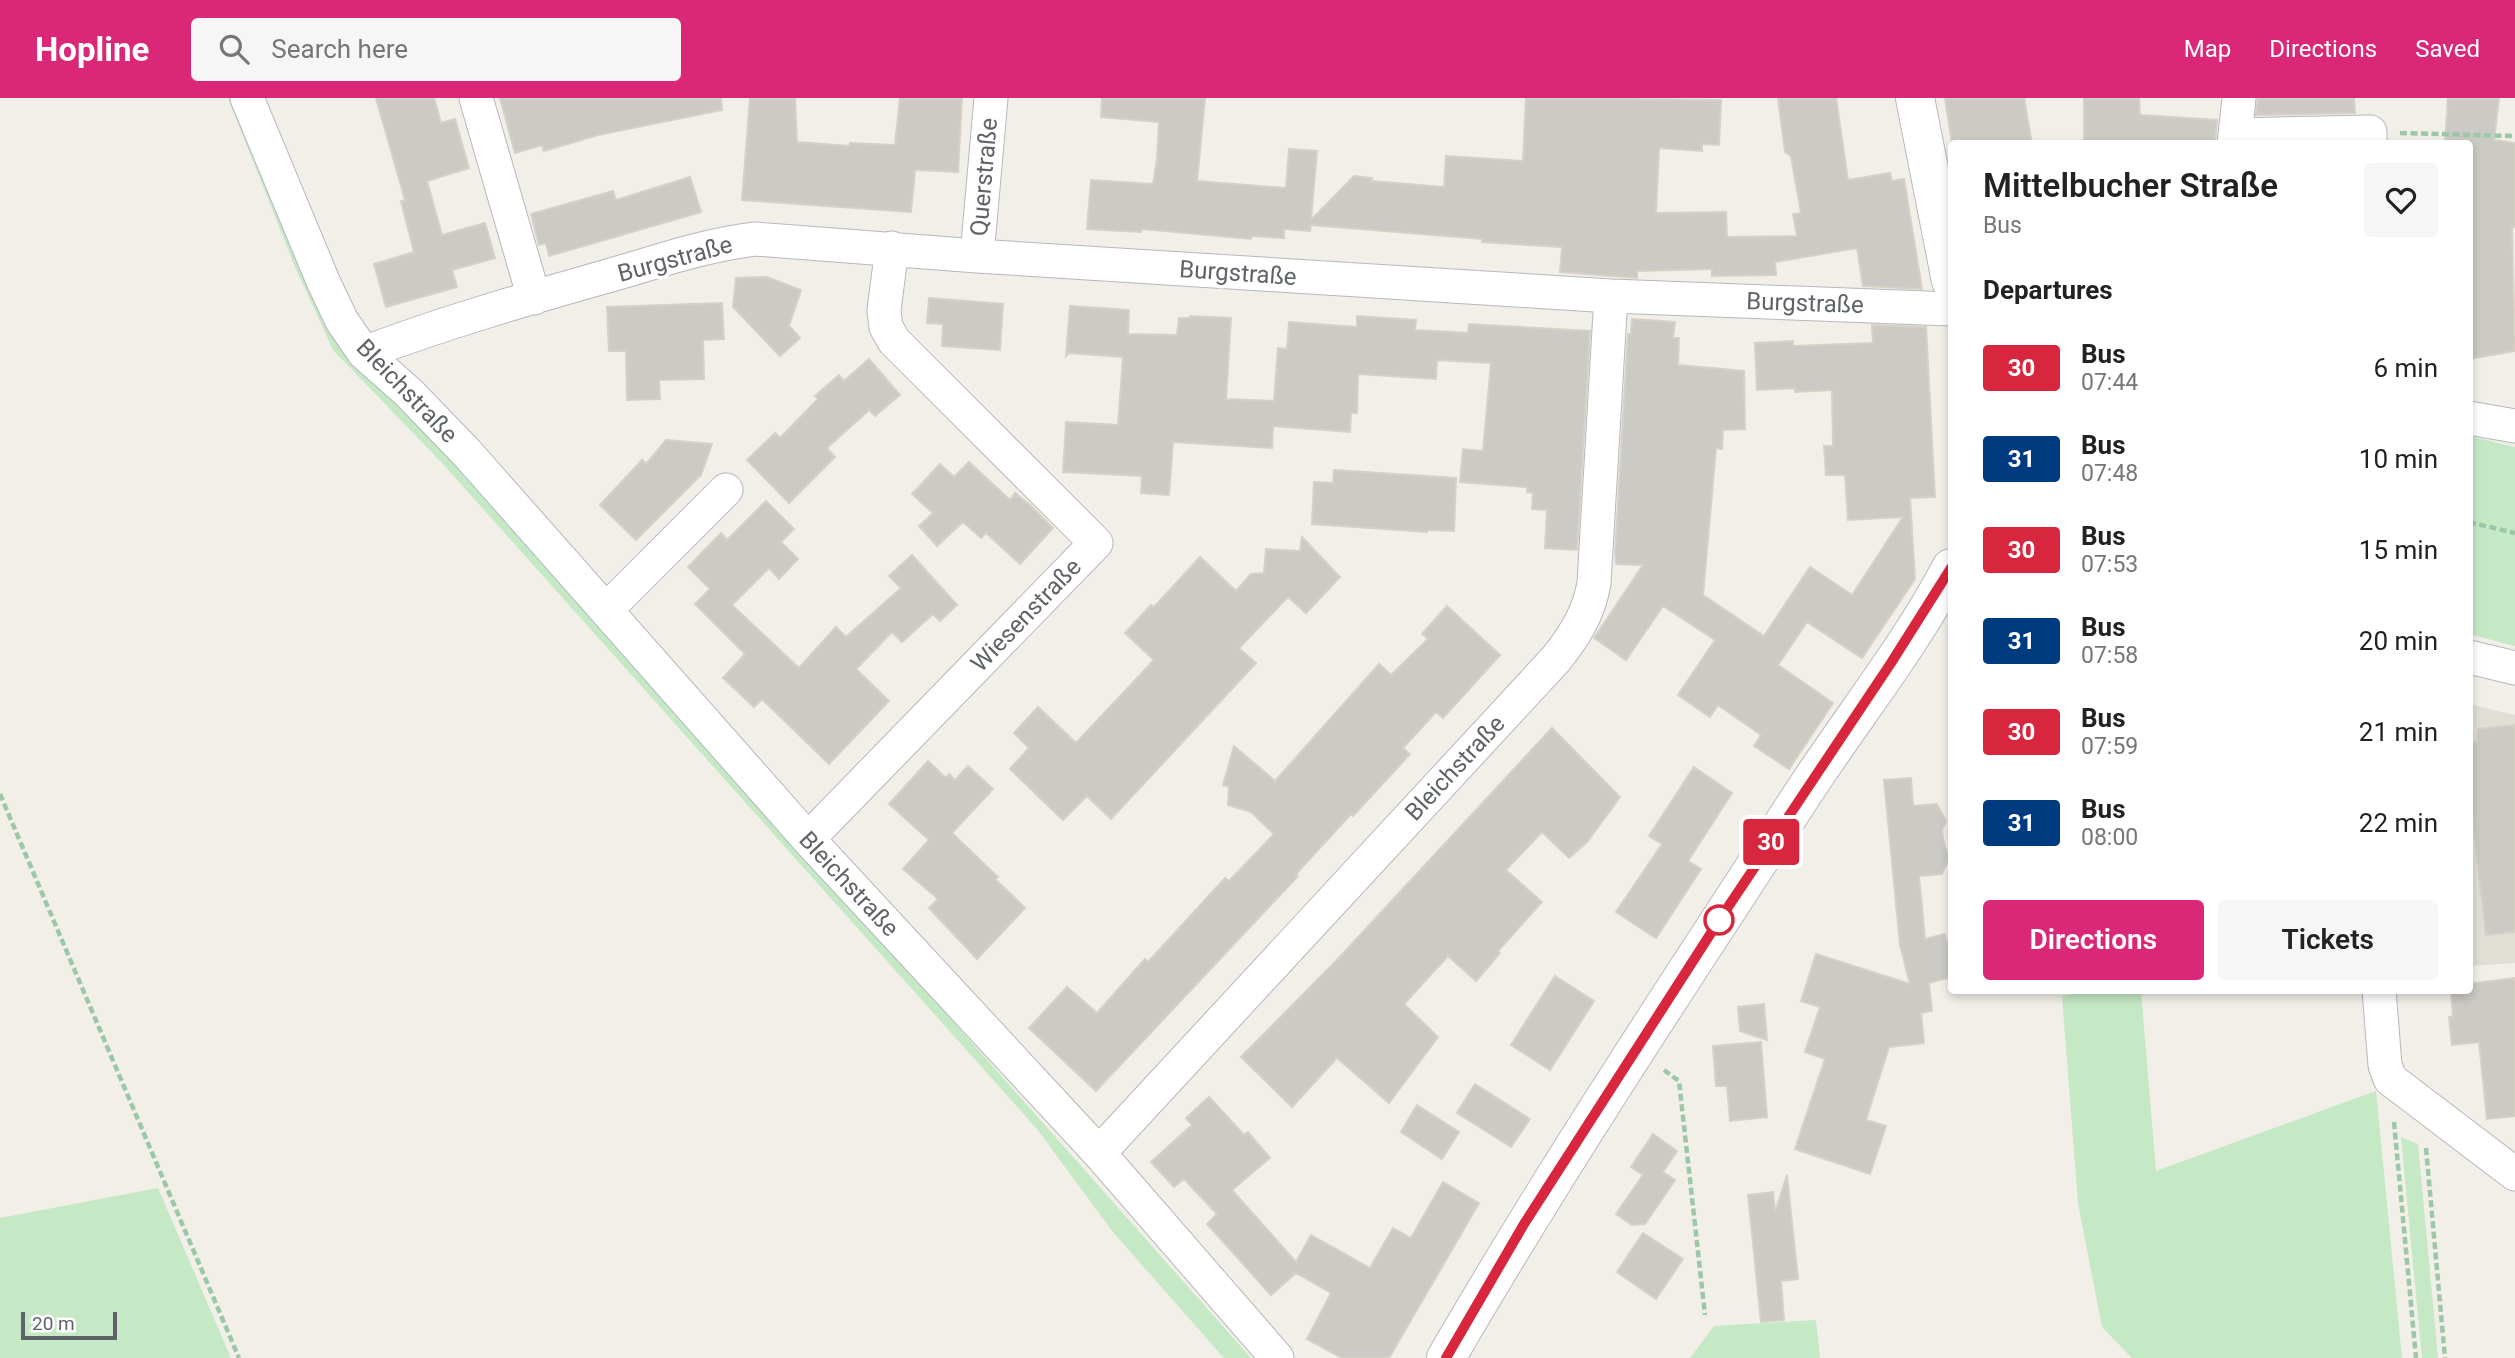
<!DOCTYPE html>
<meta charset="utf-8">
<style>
:root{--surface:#fff;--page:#f6f6f6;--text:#222;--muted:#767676;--accent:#db2777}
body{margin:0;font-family:Roboto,sans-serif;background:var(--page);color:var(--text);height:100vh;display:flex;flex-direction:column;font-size:26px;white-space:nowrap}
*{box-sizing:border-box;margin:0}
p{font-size:23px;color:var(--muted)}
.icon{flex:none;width:38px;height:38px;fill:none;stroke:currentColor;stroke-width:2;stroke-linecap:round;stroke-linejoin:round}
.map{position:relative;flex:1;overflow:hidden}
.drawer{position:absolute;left:1948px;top:42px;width:525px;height:854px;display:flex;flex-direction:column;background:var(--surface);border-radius:7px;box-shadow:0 4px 10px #0003}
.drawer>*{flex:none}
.badge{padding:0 14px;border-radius:5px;font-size:24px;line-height:46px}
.scale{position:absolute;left:21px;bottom:18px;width:96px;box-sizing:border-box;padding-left:7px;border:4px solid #5f6368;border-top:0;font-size:19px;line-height:24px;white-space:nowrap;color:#5f6368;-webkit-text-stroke:5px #fff;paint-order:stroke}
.map>.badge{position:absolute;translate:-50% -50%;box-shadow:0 0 0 4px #fff}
h2{padding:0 35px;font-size:26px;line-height:63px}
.round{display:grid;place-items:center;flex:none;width:74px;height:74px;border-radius:7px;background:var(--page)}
.headline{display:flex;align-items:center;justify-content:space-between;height:119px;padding:0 35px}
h1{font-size:33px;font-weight:600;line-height:52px}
.action{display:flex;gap:14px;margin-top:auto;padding:14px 35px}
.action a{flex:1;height:80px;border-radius:7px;background:var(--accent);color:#fff;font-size:28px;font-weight:600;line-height:80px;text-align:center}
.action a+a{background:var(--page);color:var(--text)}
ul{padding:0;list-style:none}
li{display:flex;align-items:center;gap:21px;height:91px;padding:0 35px}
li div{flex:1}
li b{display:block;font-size:26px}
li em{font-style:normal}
li .badge{min-width:77px;font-weight:700;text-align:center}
header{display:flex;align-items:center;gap:42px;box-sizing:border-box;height:98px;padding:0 35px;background:var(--accent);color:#fff}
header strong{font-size:33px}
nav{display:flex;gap:38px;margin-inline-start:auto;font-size:24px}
.search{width:490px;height:63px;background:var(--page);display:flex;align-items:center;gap:18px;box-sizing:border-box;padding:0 24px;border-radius:7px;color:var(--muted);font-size:26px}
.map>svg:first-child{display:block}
.education{fill:#e1ded6}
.green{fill:#c5e8c5}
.building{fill:#cccac5;stroke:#d6d1c6;stroke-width:2}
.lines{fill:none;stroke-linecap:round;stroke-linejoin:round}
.minor-casing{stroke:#b5b8bc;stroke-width:35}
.secondary-casing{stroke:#b6babf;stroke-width:40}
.path{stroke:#9cc7a9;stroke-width:4.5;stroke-dasharray:7 3.5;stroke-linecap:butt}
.minor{stroke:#fff;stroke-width:33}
.secondary{stroke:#fff;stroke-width:38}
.line-casing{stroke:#fff;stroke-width:16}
.line{stroke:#d7263d;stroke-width:10}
.stop-dot{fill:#fff;stroke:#d7263d;stroke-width:3.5}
.labels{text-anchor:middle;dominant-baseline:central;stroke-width:7;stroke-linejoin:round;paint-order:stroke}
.street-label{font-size:24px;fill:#5f6368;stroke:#fff}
</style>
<header>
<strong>Hopline</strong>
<div class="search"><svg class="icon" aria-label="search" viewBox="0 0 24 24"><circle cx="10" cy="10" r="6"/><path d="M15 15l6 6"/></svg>Search here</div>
<nav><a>Map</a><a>Directions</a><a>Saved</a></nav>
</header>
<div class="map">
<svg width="2515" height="1260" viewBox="0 0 2515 1260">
<rect width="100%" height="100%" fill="#f1efe8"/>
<path class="education" d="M2469,606L2515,617V865L2469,868Z"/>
<path class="green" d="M228,0H236L315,196L451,356L1251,1260H1224L1113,1134L1037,1031L443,366L333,252L295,169Z
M2469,338L2515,349V548L2469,536Z
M2103,892L2141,893L2156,1073L2376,993L2402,1260H2132L2102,1229L2078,1105L2062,898Z
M2401,1039L2418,1046L2438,1260H2422Z
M158,1090L231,1260H0V1120Z
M1816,1222L1820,1260H1690L1714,1228Z"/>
<path class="building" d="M376,0H434L441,25L455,21L469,70L427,83L442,137L485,125L495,160L452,172L457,189L386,209L374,166L414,154L401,103L405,102Z
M500,0H721L722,12L598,37L544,53L542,47L515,55Z
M750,0H795L797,44L850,48V45L895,47L900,0H962L958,74L915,72L911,114L742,102Z
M1102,0H1205L1197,83L1286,90L1289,51L1317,53L1311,122L1354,78L1372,80L1371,83L1444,89L1446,58L1523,63L1526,0L1721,2L1719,47L1702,46V53L1659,50L1656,115L1726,114L1727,139L1797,138L1793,116L1801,115L1791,58L1785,54L1778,0H1836L1848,82L1890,75L1892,83L1904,81L1922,191L1863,188L1857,150L1775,164L1776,177L1712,178V171L1637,173V180L1560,174L1562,149L1482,144L1483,141L1311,127L1310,133L1284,131V140L1251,138V141L1142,131L1141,134L1087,131L1091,82L1153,86L1157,61L1159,24L1101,19Z
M1945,0H2024L2032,46H1952Z
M2084,0H2139L2140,17L2217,22L2215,46H2084Z
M2258,0H2354L2355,15L2256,17Z
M2448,0H2499L2494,42L2515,45V129H2512L2515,253L2469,261V46H2445Z
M690,79L701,114L549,158L546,145L539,147L531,116L613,93L616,102Z
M767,179L801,192L789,228L800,240L780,258L733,209L736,180Z
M929,200L1003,206L1000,252L942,248L943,226L927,225Z
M722,205L724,241L703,242L704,281L659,282L660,301L627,302L626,253H609L607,209Z
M1070,208L1129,212L1128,236L1177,237L1179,220H1190V218L1231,220L1226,301L1274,303L1278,250L1287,251L1289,224L1357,229V218L1416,222L1415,232L1468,235L1469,226L1590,233L1577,452L1545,450L1547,412L1532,411L1533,395L1527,394V389L1460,384L1463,351L1483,353L1491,265L1437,262L1436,281L1358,276L1357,315H1351L1350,334L1273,328L1272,350L1173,344L1169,397L1141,395L1142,378L1063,374L1066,324L1118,327L1123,259L1069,255L1066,258Z
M1632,221L1675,224L1673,240H1679L1678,267L1744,273L1745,331L1723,332L1722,351L1716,350L1703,497L1764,538L1810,469L1852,497L1903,419L1848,422L1845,377H1826L1824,348H1833L1832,292L1795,294V290L1757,292L1755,245L1793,243V248L1873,245L1872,227L1926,229L1935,399L1910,400L1915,481L1862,560L1807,524L1778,567L1833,605L1789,671L1754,648L1761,637L1718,607L1710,619L1678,597L1715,542L1663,508L1626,562L1594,540L1643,467L1616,466L1615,455L1628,236H1631Z
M869,261L900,297L875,318L869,312L827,350L835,359L789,405L747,362L775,335L780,340L818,301L815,298L839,277L844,283Z
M666,342L712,346L701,377L636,442L600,407L642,362L646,366Z
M969,364L1010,402L1015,395L1030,407L1053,430L1020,466L986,435L981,440L963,424L937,448L919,428L933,415L912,396L940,366L954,379Z
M1334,372L1456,380L1454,433L1427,432V434L1312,426L1314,384L1333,385Z
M766,403L794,431L781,444L798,461L779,481L769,470L732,507L799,570L836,529L846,539L901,490L889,478L912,457L957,507L940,523L933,516L902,544L892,534L856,571L889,603L829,666L762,601L754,609L723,580L745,556L695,506L710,491L688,469L721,435L727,442Z
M1302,439L1340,479L1306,515L1288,499L1239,550L1256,565L1111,721L1087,698L1063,722L1010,671L1029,650L1014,635L1038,609L1076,645L1154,562L1125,535L1151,507L1154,509L1200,459L1236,493L1251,476L1264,475L1266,451L1300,453Z
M1447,508L1500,557L1443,620L1436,614L1403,650L1410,656L1353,718L1351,716L1296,776L1298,778L1096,993L1029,930L1067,889L1097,915L1145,861L1148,864L1225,780L1229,783L1274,736L1251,714L1228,707L1229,689L1223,687L1234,648L1275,683L1379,566L1391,577L1428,541L1422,536Z
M2515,627V834L2486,837L2469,689V645L2477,643L2478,631Z
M1552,630L1620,699L1610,713L1587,744L1569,760L1542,734L1506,772L1542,804L1498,853L1500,855L1476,883L1448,858L1404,906L1438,939L1389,1005L1337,960L1292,1009L1241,959L1335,864Z
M928,663L946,680L949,676L955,682L968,668L993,691L952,735L998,779L995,781L1025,810L977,861L929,810L938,801L903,771L929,742L889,706Z
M1694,669L1732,695L1688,763L1701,771L1656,840L1616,814L1662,746L1649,738Z
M1911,680L1913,708L1937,706L1946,723L1942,732L1943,740L1945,749L1950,758L1942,776L1919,778L1925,841L1945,836L1951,859V879L1929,885L1932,913L1921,915L1924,945L1889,949L1866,1022L1886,1028L1870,1076L1795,1051L1825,961L1805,954L1820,909L1801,903L1816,856L1910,886L1900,847L1884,682Z
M1555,878L1594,903L1550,972L1511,947Z
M2515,880V1018L2487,1021L2479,944L2452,947L2449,919L2453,918L2451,892H2469V886Z
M1764,906L1767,942L1740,933L1738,909Z
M1761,944L1767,1019L1730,1023L1727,988H1716L1713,948Z
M1475,986L1530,1021L1511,1049L1457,1015Z
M1209,999L1244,1037L1248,1034L1270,1060L1232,1092L1296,1164L1311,1137L1370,1170L1393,1130L1411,1140L1443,1084L1479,1105L1389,1260H1342L1307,1241L1331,1195L1296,1175L1271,1197L1207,1126L1217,1116L1184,1081L1174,1089L1151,1064L1192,1027L1186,1020Z
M1417,1007L1459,1034L1442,1061L1401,1034Z
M1653,1036L1677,1053L1663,1074L1675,1082L1645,1126L1632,1127L1616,1116L1643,1077L1631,1069Z
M1787,1077L1798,1181L1781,1183L1784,1222L1761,1224L1748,1097L1773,1094L1775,1114Z
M1643,1135L1683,1161L1656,1201L1617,1174Z"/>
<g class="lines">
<g class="minor-casing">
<path id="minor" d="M247,0L323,183L342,223L364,255L409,295L467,355L808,741L1099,1055L1277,1260
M476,0L534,200
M2235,37L2370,34V46
M2234,46L2239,0
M977,158L991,0
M364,255C443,225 523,202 604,179C654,165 704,147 755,141L977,158L1611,198L1951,211
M2469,320L2515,328
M606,512L726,392
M2469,559L2515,570
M808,741L1096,445L894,243L886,229L884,212L892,150
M2379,892L2385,967L2390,981L2515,1076
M1099,1055L1556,561C1575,537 1589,515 1594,485L1611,198"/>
</g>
<g class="secondary-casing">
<path id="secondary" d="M1915,0L1951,183
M1446,1260C1557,1069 1679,885 1800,700C1849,624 1910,549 1951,470"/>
</g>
<path class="path" d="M2400,35L2515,38
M2469,424L2515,435
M0,696L239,1260
M1664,972L1679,983L1705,1217
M2394,1024L2416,1260
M2426,1050L2445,1260"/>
<use href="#minor" class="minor"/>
<use href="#secondary" class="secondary"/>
</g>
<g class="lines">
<g class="line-casing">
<path id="line" d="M1446,1260L1524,1126L1720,821L1891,565L1951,470"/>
</g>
<use href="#line" class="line"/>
</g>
<circle class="stop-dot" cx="1719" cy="822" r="14"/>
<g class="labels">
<g class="street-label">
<text transform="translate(984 79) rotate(-85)">Querstraße</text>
<text transform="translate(675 161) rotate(-15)">Burgstraße</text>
<text transform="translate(1238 175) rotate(4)">Burgstraße</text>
<text transform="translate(1805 205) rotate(2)">Burgstraße</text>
<text transform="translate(407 293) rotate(46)">Bleichstraße</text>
<text transform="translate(1026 517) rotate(-46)">Wiesenstraße</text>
<text transform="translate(1455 670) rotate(-47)">Bleichstraße</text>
<text transform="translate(849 786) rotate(47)">Bleichstraße</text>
</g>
</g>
</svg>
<div class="scale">20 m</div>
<b class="badge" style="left:1771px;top:744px;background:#d7263d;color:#fff">30</b>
<section class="drawer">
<div class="headline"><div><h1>Mittelbucher Straße</h1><p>Bus</p></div><a class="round"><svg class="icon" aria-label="heart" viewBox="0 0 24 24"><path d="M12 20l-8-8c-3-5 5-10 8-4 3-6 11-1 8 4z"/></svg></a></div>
<h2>Departures</h2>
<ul>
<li><span class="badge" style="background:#d7263d;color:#fff">30</span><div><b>Bus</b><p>07:44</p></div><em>6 min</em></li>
<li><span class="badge" style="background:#003b80;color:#fff">31</span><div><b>Bus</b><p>07:48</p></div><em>10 min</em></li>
<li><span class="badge" style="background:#d7263d;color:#fff">30</span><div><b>Bus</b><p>07:53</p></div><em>15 min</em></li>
<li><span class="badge" style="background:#003b80;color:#fff">31</span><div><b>Bus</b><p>07:58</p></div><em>20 min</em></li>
<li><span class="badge" style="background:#d7263d;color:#fff">30</span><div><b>Bus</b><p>07:59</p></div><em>21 min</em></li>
<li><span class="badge" style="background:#003b80;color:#fff">31</span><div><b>Bus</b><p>08:00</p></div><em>22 min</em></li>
</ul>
<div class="action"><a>Directions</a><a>Tickets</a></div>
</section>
</div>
